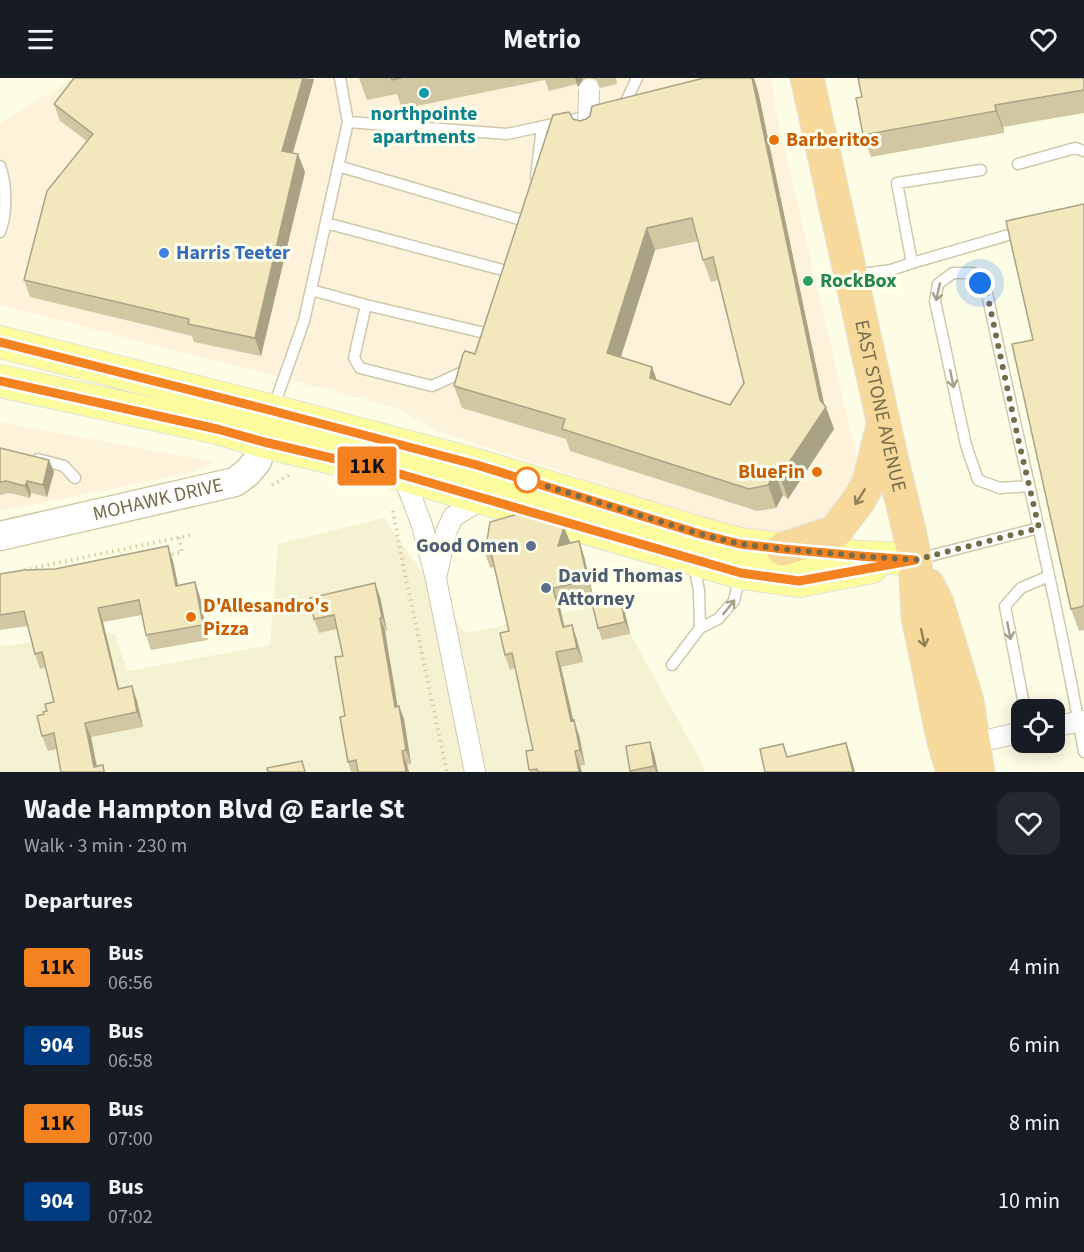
<!DOCTYPE html>
<meta charset="utf-8">
<style>
:root{--surface:#171b24;--page:#242831;--text:#f1f3f6;--muted:#9ea1a6}
body{margin:0;font-family:"Source Sans 3",sans-serif;background:var(--page);color:var(--text);height:100vh;display:flex;flex-direction:column;font-size:22px;white-space:nowrap}
*{box-sizing:border-box;margin:0}
p{font-size:20px;color:var(--muted)}
.icon{flex:none;width:33px;height:33px;fill:none;stroke:currentColor;stroke-width:2;stroke-linecap:round;stroke-linejoin:round}
.map{position:relative;height:694px;overflow:hidden}
.sheet{display:flex;flex-direction:column;background:var(--surface);flex:1}
.sheet>*{flex:none}
.badge{padding:0 12px;border-radius:4px;font-size:21px;line-height:39px}
.buttons{position:absolute;left:1011px;top:621px;display:grid;gap:12px}
.buttons a{display:grid;place-items:center;width:54px;height:54px;border-radius:12px;background:var(--surface);box-shadow:0 3px 15px #0003;font-size:30px}
.you{position:absolute;width:30px;height:30px;margin:-15px;border:4px solid #fff;border-radius:50%;background:#1a73e8;box-shadow:0 0 0 9px #1a73e833}
.map>.badge{position:absolute;translate:-50% -50%;box-shadow:0 0 0 3px #fff}
h2{padding:0 24px;font-size:22px;line-height:54px}
.round{display:grid;place-items:center;flex:none;width:63px;height:63px;border-radius:18px;background:var(--page)}
.summary{display:flex;align-items:center;justify-content:space-between;height:102px;padding:0 24px}
h1{font-size:28px;font-weight:700;line-height:45px}
ul{padding:0;list-style:none}
li{display:flex;align-items:center;gap:18px;height:78px;padding:0 24px}
li div{flex:1}
li b{display:block;font-size:22px}
li em{font-style:normal}
li .badge{min-width:66px;font-weight:700;text-align:center}
header{display:flex;justify-content:space-between;align-items:center;height:78px;padding:0 24px;background:var(--surface);font-size:27px;font-weight:700}
.map>svg:first-child{display:block}
.residential{fill:#f5f2d4}
.commercial{fill:#fdf2da}
.lines{fill:none;stroke-linecap:round;stroke-linejoin:round}
.lane-casing{stroke:#cfc9ac;stroke-width:13}
.street-casing{stroke:#cfc9ac;stroke-width:22}
.secondary-casing{stroke:#d0caa7;stroke-width:31}
.primary-casing{stroke:#e4e2db;stroke-width:34}
.highway-casing{stroke:#e4e2db;stroke-width:35}
.path{stroke:#d8cca0;stroke-width:4;stroke-dasharray:1.5 4.5;stroke-linecap:butt}
.lane{stroke:#fff;stroke-width:10}
.street{stroke:#fff;stroke-width:20}
.secondary{stroke:#fff;stroke-width:28}
.primary{stroke:#fafc9d;stroke-width:32}
.highway{stroke:#f8d99c;stroke-width:33}
.street-bridge-casing{stroke:#cfc9ac;stroke-width:22;stroke-linecap:butt}
.street-bridge{stroke:#fff;stroke-width:20}
.wall{fill:#d1c8a3;fill-rule:evenodd}
.shaded-wall{fill:#aaa284}
.building{fill:#f3e8bd;stroke:#aaa284;stroke-width:1.5;fill-rule:evenodd}
.oneway{stroke:#a79f89}
.oneway2{stroke:#91825a}
.line-casing{stroke:#fff;stroke-width:14}
.line{stroke:#f58220;stroke-width:9}
.walk{stroke:#776c4a;stroke-width:6;stroke-dasharray:0 10.8}
.culture-dot{fill:#0f9aa8;stroke:#ffffed;stroke-width:2}
.food-dot{fill:#e8710a;stroke:#ffffed;stroke-width:2}
.shop-dot{fill:#3f7fe0;stroke:#ffffed;stroke-width:2}
.leisure-dot{fill:#2e9e5b;stroke:#ffffed;stroke-width:2}
.stop-dot{fill:#fff;stroke:#f58220;stroke-width:3}
.service-dot{fill:#5c6f8a;stroke:#ffffed;stroke-width:2}
.labels{text-anchor:middle;dominant-baseline:central;stroke-width:6;stroke-linejoin:round;paint-order:stroke}
.culture-label{font-size:20px;font-weight:bold;fill:#0d838f;stroke:#ffffed}
.food-label{font-size:20px;font-weight:bold;fill:#c56008;stroke:#ffffed;text-anchor:start}
.shop-label{font-size:20px;font-weight:bold;fill:#366cbe;stroke:#ffffed;text-anchor:start}
.leisure-label{font-size:20px;font-weight:bold;fill:#27864d;stroke:#ffffed;text-anchor:start}
.street-label{font-size:20px;fill:#776c4a;stroke:#ffffed}
.service-label{font-size:20px;font-weight:bold;fill:#4e5e75;stroke:#ffffed;text-anchor:end}
</style>
<header><svg class="icon" aria-label="menu" viewBox="0 0 24 24"><path d="M4 6h16M4 12h16M4 18h16"/></svg>Metrio<svg class="icon" aria-label="heart" viewBox="0 0 24 24"><path d="M12 20l-8-8c-3-5 5-10 8-4 3-6 11-1 8 4z"/></svg></header>
<div class="map">
<svg width="1084" height="694" viewBox="0 0 1084 694">
<rect width="100%" height="100%" fill="#fdfde6"/>
<path class="residential" d="M384,440L465,555L613,525L702,685L704,694H0V568L115,555L127,593L270,567L278,466Z"/>
<path class="commercial" d="M73,0H772L774,25L862,401L831,448L793,458L721,450L602,407L440,354L394,329L0,227V45Z
M0,344L215,384L190,395L0,433Z"/>
<g class="lines">
<g class="lane-casing">
<path id="lane" d="M340,0L348,44
M623,30L637,0
M1018,86L1075,70L1084,73
M0,88C7,108 7,135 0,154
M338,88L525,143
M536,99L542,49
M326,145L510,194
M912,185L897,105L981,92
M855,197L891,192L912,185L1022,153
M311,212L366,227L354,280L360,290L432,308L465,293L467,290
M366,227L489,256
M273,331L304,243L348,44L507,56L590,38
M38,381L64,388L75,400
M1029,408L1000,410L978,402L966,367L935,223L938,206L953,195H973L987,215C1019,368 1057,520 1084,674
M918,481L1039,450
M693,485L699,512L700,550
M672,587L700,550L718,541L734,523L740,498
M1025,632L1005,528L1021,510L1049,498"/>
</g>
<g class="street-casing">
<path id="street" d="M403,397L422,447L436,501L475,694
M437,496L446,454L453,439L484,420
M1054,648L1084,643
M974,665L1022,654"/>
</g>
<g class="secondary-casing">
<g id="secondary">
<path id="s1" d="M0,458L235,404L248,394L257,383L270,341"/>
</g>
</g>
<g class="primary-casing">
<path id="primary" d="M0,264L273,333L477,387L700,455L740,466L783,471L860,479L915,481
M0,303L217,350L264,364L403,397L741,495L799,503L872,489"/>
</g>
<g class="highway-casing">
<g id="highway">
<path id="s2" d="M807,0L892,383L909,452L915,481L918,539L943,660L953,694"/>
<path d="M783,471L835,454L859,422L869,404L882,351"/>
<path d="M928,507L937,525L967,623L978,694"/>
</g>
</g>
<path class="path" d="M272,407L289,397
M393,433L402,482L447,694
M166,478L182,474L179,459
M24,492L191,457"/>
<use href="#lane" class="lane"/>
<use href="#street" class="street"/>
<use href="#secondary" class="secondary"/>
<use href="#primary" class="primary"/>
<use href="#highway" class="highway"/>
<g class="street-bridge-casing">
<path id="street-bridge" d="M588,53L589,12"/>
</g>
<use href="#street-bridge" class="street-bridge"/>
</g>
<path class="wall" d="M359,0H616L617,6L600,10L596,2L589,0L583,2L578,9L577,6L549,13L545,2L402,31L397,16L367,22Z
M1084,0V35L1003,49L1004,55L871,79L863,57Z
M314,1L293,75L305,94L261,278L194,264L192,258L30,219L24,202L87,63L60,43L54,26Z
M758,13L824,327L834,351L788,421L783,417L776,430L757,433L570,373L566,361L462,330L454,308L475,276L573,41L580,43ZM698,163L703,182L711,204L718,202L744,305L730,327L656,302L652,289L621,279L655,172Z
M1084,126V552L1079,553L1071,531L1033,262Z
M0,370L49,382L54,394L47,419L31,415L30,420L10,415L0,417Z
M564,449L570,465L579,463L584,478L593,518L559,525L564,549L572,547L577,562L583,584L561,589L573,642L579,657L585,687L580,688L582,694H530L526,673L533,672L515,590L510,592L505,577L509,553L494,489L490,490L485,475Z
M173,483L178,507L200,519L208,562L151,572L146,557L142,537L103,544L119,611L132,608L137,623L143,649L91,659L96,688L103,687L105,694H61L57,671L48,673L42,658L44,636L47,633L54,624L46,589L40,591L35,576L28,548L0,552V496Z
M380,519L387,553H385L397,628L404,641L411,686L407,687L409,694H351L348,684L343,578L337,551L319,555L314,541Z
M620,519L624,531L630,556L602,562L598,550Z
M626,668L654,676L658,694H631Z"/>
<path class="shaded-wall" d="M303,0L314,1L288,91L282,73Z
M575,0H582L583,2L578,9Z
M752,0H754L758,13L825,330L826,329L834,351L788,421L780,398L820,322Z
M995,27L1003,49L1004,55L996,33Z
M298,76L305,94L261,278L255,260Z
M647,150L655,172L615,297L607,275Z
M652,289L660,311L650,300Z
M49,382L54,394L47,419L43,407Z
M775,395L783,417L776,430L768,407Z
M27,403L31,415L30,420L25,408Z
M564,449L570,464L564,483L558,468Z
M579,463L584,478L593,518L588,503Z
M168,468L173,483L181,522L176,508Z
M195,504L200,519L208,562L203,547Z
M375,505L380,519L387,553L382,539Z
M553,510L559,525L568,564L563,549Z
M620,519L624,531L630,556L625,544Z
M98,530L103,544L123,626L118,611Z
M380,540L385,553L400,642L395,629Z
M572,547L577,562L583,584L577,570Z
M556,574L561,589L577,658L571,643Z
M132,608L137,623L143,649L137,634Z
M399,628L404,641L411,686L406,672Z
M574,642L579,657L585,687L580,672Z
M85,645L91,659L98,694L94,689Z
M650,664L654,676L658,694H656L654,688Z
M846,665L852,683L855,694H853Z
M402,673L407,687L409,694H406Z
M575,673L582,694H579Z"/>
<path class="building" d="M74,0H303L282,73L298,76L255,260L188,246L189,241L24,202L47,113L93,56L54,26Z
M391,0H402L392,2Z
M704,0H752L820,322L826,329L780,398L775,395L768,407L749,411L562,351L565,341L454,308L463,276L465,273L475,276L553,37L569,34L573,41L580,43L586,41L590,38L592,28ZM692,140L703,182L713,179L744,305L730,327L650,300L652,289L607,275L647,150Z
M858,0H1084V12L995,27L996,33L863,57L856,20L862,19Z
M1084,126V528L1071,531L1012,266L1033,262L1006,143Z
M0,370L49,382L43,407L27,403L25,408L6,403L0,404Z
M518,436L564,449L558,468L579,463L588,503L553,510L563,549L572,547L577,570L556,574L571,643L574,642L580,672L575,673L579,694H538L537,691L529,692L526,673L533,672L512,575L505,577L500,555L509,553L491,474L485,475L490,444Z
M168,468L176,508L195,504L203,547L146,557L139,522L98,530L118,611L132,608L137,634L85,645L94,689L103,687L104,694H61L54,655L42,658L37,638L44,636L43,634L47,633L45,626L54,624L42,574L35,576L24,533L0,537V496L24,492L55,491Z
M375,505L382,539L380,540L395,629L399,628L406,672L402,673L406,694H358L356,682L348,684L340,639L345,638L335,579L343,578L334,537L314,541L310,520Z
M620,519L625,544L598,550L592,525Z
M650,664L654,688L630,693L626,668Z
M846,665L853,694H765L760,671L783,666L787,679Z
M302,683L305,694H268L267,690Z"/>
<defs><path id="oneway-shaft" d="M-6 0H5M1.5-3L5.5 0L1.5 3" fill="none" stroke-width="1.6" stroke-linecap="round" stroke-linejoin="round" transform="scale(1.5)"/></defs>
<g class="oneway">
<use href="#oneway-shaft" transform="translate(938 214) rotate(103)"/>
<use href="#oneway-shaft" transform="translate(952 301) rotate(78)"/>
<use href="#oneway-shaft" transform="translate(729 529) rotate(-51)"/>
<use href="#oneway-shaft" transform="translate(1009 553) rotate(79)"/>
</g>
<g class="oneway2">
<use href="#oneway-shaft" transform="translate(860 419) rotate(122)"/>
<use href="#oneway-shaft" transform="translate(923 560) rotate(78)"/>
</g>
<g class="lines">
<g class="line-casing">
<path id="line" d="M0,264L273,333L477,387L700,456L740,466L783,471L860,478L915,482L799,503L741,495L403,397L264,364L217,351L0,303"/>
</g>
<use href="#line" class="line"/>
<path class="walk" d="M527,402L700,456L740,466L783,471L860,478L915,482L1039,450L1017,356L987,215L980,205"/>
</g>
<circle class="culture-dot" cx="424" cy="15" r="6"/>
<g class="food-dot">
<circle cx="774" cy="62" r="6"/>
<circle cx="817" cy="394" r="6"/>
<circle cx="191" cy="539" r="6"/>
</g>
<circle class="shop-dot" cx="164" cy="175" r="6"/>
<circle class="leisure-dot" cx="808" cy="203" r="6"/>
<circle class="stop-dot" cx="527" cy="402" r="12"/>
<g class="service-dot">
<circle cx="531" cy="468" r="6"/>
<circle cx="546" cy="510" r="6"/>
</g>
<g class="labels">
<g class="culture-label">
<text x="424" y="36">northpointe<tspan x="424" dy="23">apartments</tspan></text>
</g>
<g class="food-label">
<text x="786" y="62">Barberitos</text>
<text x="805" y="394" text-anchor="end">BlueFin</text>
<text x="203" y="528">D'Allesandro's<tspan x="203" dy="23">Pizza</tspan></text>
</g>
<g class="shop-label">
<text x="176" y="175">Harris Teeter</text>
</g>
<g class="leisure-label">
<text x="820" y="203">RockBox</text>
</g>
<g class="street-label">
<text stroke="none"><textPath href="#s2" startOffset="336">EAST STONE AVENUE</textPath></text>
<text stroke="none"><textPath href="#s1" startOffset="162">MOHAWK DRIVE</textPath></text>
</g>
<g class="service-label">
<text x="519" y="468">Good Omen</text>
<text x="558" y="498" text-anchor="start">David Thomas<tspan x="558" dy="23">Attorney</tspan></text>
</g>
</g>
</svg>
<div class="buttons">
<a><svg class="icon" aria-label="locate" viewBox="0 0 24 24"><circle cx="12" cy="12" r="6"/><path d="M12 2v4M12 18v4M2 12h4M18 12h4"/></svg></a>
</div>
<div class="you" style="left:980px;top:205px"></div>
<b class="badge" style="left:367px;top:388px;background:#f58220;color:#111">11K</b>
</div>
<section class="sheet">
<div class="summary"><div><h1>Wade Hampton Blvd @ Earle St</h1><p>Walk · 3 min · 230 m</p></div><a class="round"><svg class="icon" aria-label="heart" viewBox="0 0 24 24"><path d="M12 20l-8-8c-3-5 5-10 8-4 3-6 11-1 8 4z"/></svg></a></div>
<h2>Departures</h2>
<ul>
<li><span class="badge" style="background:#f58220;color:#111">11K</span><div><b>Bus</b><p>06:56</p></div><em>4 min</em></li>
<li><span class="badge" style="background:#003b80;color:#fff">904</span><div><b>Bus</b><p>06:58</p></div><em>6 min</em></li>
<li><span class="badge" style="background:#f58220;color:#111">11K</span><div><b>Bus</b><p>07:00</p></div><em>8 min</em></li>
<li><span class="badge" style="background:#003b80;color:#fff">904</span><div><b>Bus</b><p>07:02</p></div><em>10 min</em></li>
</ul>
</section>
